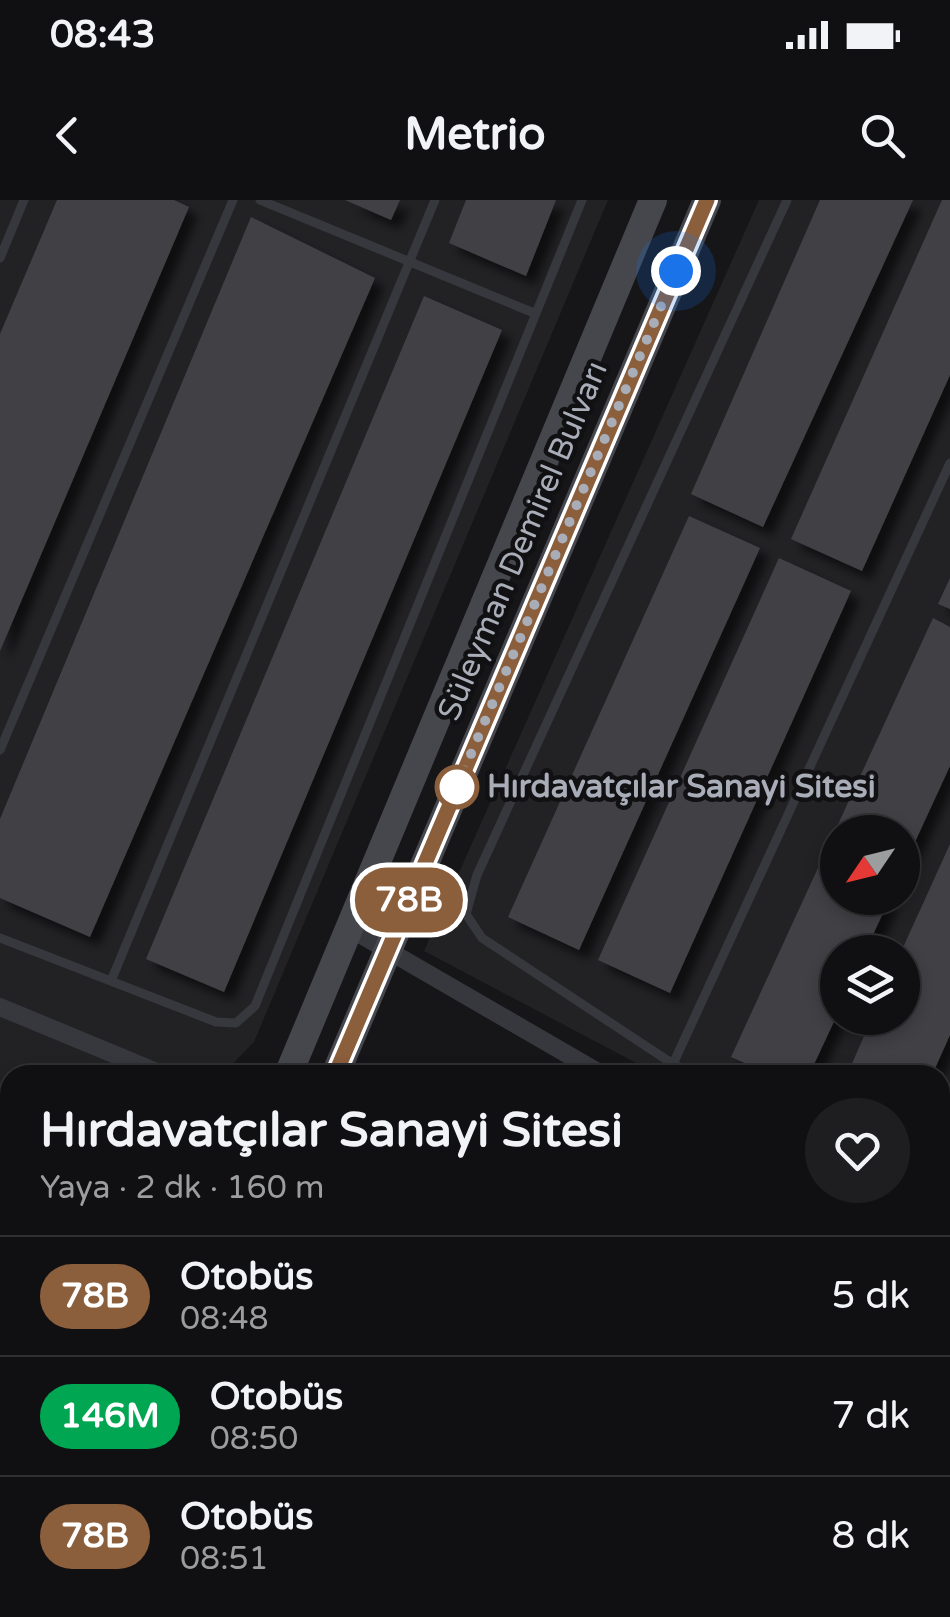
<!DOCTYPE html>
<html lang="tr">
<meta charset="utf-8">
<style>
:root{--surface:#101012;--page:#1e1e20;--text:#f1f3f6;--muted:#9c9d9f;--line:#303032}
body{margin:0;font-family:"Varela Round",sans-serif;background:var(--page);color:var(--text);height:100vh;display:flex;flex-direction:column;font-size:38px;white-space:nowrap}
*{box-sizing:border-box;margin:0}
p{font-size:32px;color:var(--muted)}
.icon{flex:none;width:55px;height:55px;fill:none;stroke:currentColor;stroke-width:2;stroke-linecap:round;stroke-linejoin:round}
.map{position:relative;flex:1;overflow:hidden}
.drawer{position:absolute;left:0px;top:865px;width:950px;height:552px;display:flex;flex-direction:column;background:var(--surface);border-radius:30px 30px 0 0;box-shadow:0 5px 15px #0003,0 0 0 2px var(--line)}
.drawer>*{flex:none}
.badge{padding:0 20px;border-radius:32px;font-size:35px;line-height:65px}
.needle{width:65px;rotate:235deg}
.fabs{position:absolute;left:820px;top:615px;display:grid;gap:20px}
.fabs a{display:grid;place-items:center;width:100px;height:100px;border-radius:50%;background:var(--surface);box-shadow:0 5px 15px #0003,0 0 0 2px var(--line);font-size:50px}
.you{position:absolute;width:50px;height:50px;margin:-25px;border:8px solid #fff;border-radius:50%;background:#1a73e8;box-shadow:0 0 0 15px #1a73e833}
.map>.badge{position:absolute;translate:-50% -50%;box-shadow:0 0 0 5px #fff}
.round{display:grid;place-items:center;flex:none;width:105px;height:105px;border-radius:52px;background:var(--page)}
.overview{display:flex;align-items:center;justify-content:space-between;height:170px;padding:0 40px}
h1{font-size:48px;font-weight:700;line-height:75px}
ul{padding:0;list-style:none}
li{display:flex;align-items:center;gap:30px;height:120px;padding:0 40px;border-top:2px solid var(--line)}
li div{flex:1}
li b{display:block;font-size:38px}
li em{font-style:normal}
li .badge{min-width:110px;font-weight:700;text-align:center}
.status{display:flex;justify-content:space-between;align-items:center;height:70px;padding:0 50px;background:var(--surface);direction:ltr}
.status svg{height:28px;fill:currentColor}
header{display:flex;justify-content:space-between;align-items:center;height:130px;padding:0 40px;background:var(--surface);font-size:45px;font-weight:700}
.map>svg:first-child{display:block}
.built{fill:#222225;fill-rule:evenodd}
.building{fill:#404145;filter:url(#shadow)}
.lines{fill:none;stroke-linecap:round;stroke-linejoin:round}
.lane{stroke:#37383d;stroke-width:9}
.street{stroke:#37383d;stroke-width:18}
.secondary{stroke:#45474d;stroke-width:28}
.line-casing{stroke:#fff;stroke-width:22}
.line{stroke:#8b5e3c;stroke-width:15}
.walk{stroke:#a8adb8;stroke-width:10;stroke-dasharray:0 18}
.stop-dot{fill:#fff;stroke:#8b5e3c;stroke-width:5}
.labels{text-anchor:middle;dominant-baseline:central;stroke-width:9;stroke-linejoin:round;paint-order:stroke}
.street-label{font-size:32px;fill:#a8adb8;stroke:#111113}
.stop-label{font-size:32px;font-weight:bold;fill:#a8adb8;stroke:#111113;text-anchor:start}
</style>
<div class="status"><b>08:43</b><svg viewBox="0 0 49 12"><path d="M0 12V9h3v3zM5 12V6h3v6zM10 12V3h3v9zM15 12V0h3v12zM26 1h20v11H26zM47 4h2v5h-2z"/></svg></div>
<header><svg class="icon" aria-label="back" viewBox="0 0 24 24"><path d="M15 5l-7 7 7 7"/></svg>Metrio<svg class="icon" aria-label="search" viewBox="0 0 24 24"><circle cx="10" cy="10" r="6"/><path d="M15 15l6 6"/></svg></header>
<div class="map">
<svg width="950" height="1417" viewBox="0 0 950 1417">
<defs>
<filter id="shadow"><feDropShadow dx="9" dy="9" stdDeviation="5" flood-color="#0009"/></filter>
</defs>
<rect width="100%" height="100%" fill="#161618"/>
<path class="built" d="M0,0H608L254,842L222,875H10V1407L6,1417H0Z
M759,0H950V1029L940,1024V875H659L424,751ZM838,632H902V698H838ZM838,752H902V818H838Z
M940,1123L950,1131V1417H498L503,1408H940Z
M134,1408H471L494,1417H130Z"/>
<path class="building" d="M57,0H174L189,7L0,451V134Z
M345,0H400L391,20Z
M466,0H556L526,76L449,43Z
M820,0H913L763,327L691,294Z
M942,0H950V175L862,371L791,339Z
M251,17L375,78L90,737L0,698V619Z
M424,96L502,130L224,792L146,759Z
M689,316L760,348L579,750L508,717Z
M779,358L851,391L670,793L598,760Z
M950,378V409L938,404Z
M933,418L950,427V566L902,670V632H838V698H890L865,752H838V813L809,875H772L731,857Z
M950,644V835L932,875H847L872,818H902L901,752Z
M10,966V1007L0,1003V990Z
M10,1076V1128L0,1124V1100Z
M940,1133L950,1142V1214L940,1228Z
M0,1219L10,1244V1320L0,1343Z
M950,1285V1372L940,1364V1298Z
M940,1386L950,1394V1417H848L856,1408H940Z
M175,1408H387L410,1417H171Z
M693,1408H805L798,1417H686Z"/>
<g class="lines">
<path class="lane" d="M260,0L534,113
M0,58L24,0
M0,550L233,0
M0,738L216,822L236,823L255,806L582,0
M111,781L435,0
M673,864L950,263
M697,875L673,864L482,738L466,714L477,675L787,0
M940,956L950,933
M940,984L950,989
M940,1112L950,1120
M0,1154L10,1159
M940,1278L950,1265
M940,1377L950,1384
M147,1417L150,1408
M456,1417L460,1408
M489,1417L494,1408
M664,1417L671,1408
M830,1417L838,1408"/>
<path class="street" d="M351,729L603,875
M0,807L164,875
M940,1035L950,1039
M22,1417L26,1408"/>
<path class="secondary" d="M288,875L653,0
M335,875L707,0
M61,1417L65,1408
M109,1417L112,1408"/>
</g>
<g class="lines">
<g class="line-casing">
<path id="line" d="M335,875L707,0"/>
</g>
<use href="#line" class="line"/>
<path class="walk" d="M457,587L676,71"/>
</g>
<circle class="stop-dot" cx="457" cy="587" r="20"/>
<g class="labels">
<g class="street-label">
<text transform="translate(523 341) rotate(-67)">Süleyman Demirel Bulvarı</text>
</g>
<g class="stop-label">
<text x="487" y="587">Hırdavatçılar Sanayi Sitesi</text>
</g>
</g>
</svg>
<div class="fabs">
<a><svg class="needle" viewBox="-14 -14 28 28"><path d="M0-13l5 13h-10z" fill="#e53935"/><path d="M0 13l5-13h-10z" fill="#9c9d9f"/></svg></a>
<a><svg class="icon" aria-label="layers" viewBox="0 0 24 24"><path d="M12 4l9 5-9 5-9-5zM3 14l9 5 9-5"/></svg></a>
</div>
<div class="you" style="left:676px;top:71px"></div>
<b class="badge" style="left:409px;top:700px;background:#8b5e3c;color:#fff">78B</b>
<section class="drawer">
<div class="overview"><div><h1>Hırdavatçılar Sanayi Sitesi</h1><p>Yaya · 2 dk · 160 m</p></div><a class="round"><svg class="icon" aria-label="heart" viewBox="0 0 24 24"><path d="M12 20l-8-8c-3-5 5-10 8-4 3-6 11-1 8 4z"/></svg></a></div>
<ul>
<li><span class="badge" style="background:#8b5e3c;color:#fff">78B</span><div><b>Otobüs</b><p>08:48</p></div><em>5 dk</em></li>
<li><span class="badge" style="background:#00a651;color:#fff">146M</span><div><b>Otobüs</b><p>08:50</p></div><em>7 dk</em></li>
<li><span class="badge" style="background:#8b5e3c;color:#fff">78B</span><div><b>Otobüs</b><p>08:51</p></div><em>8 dk</em></li>
</ul>
</section>
</div>
